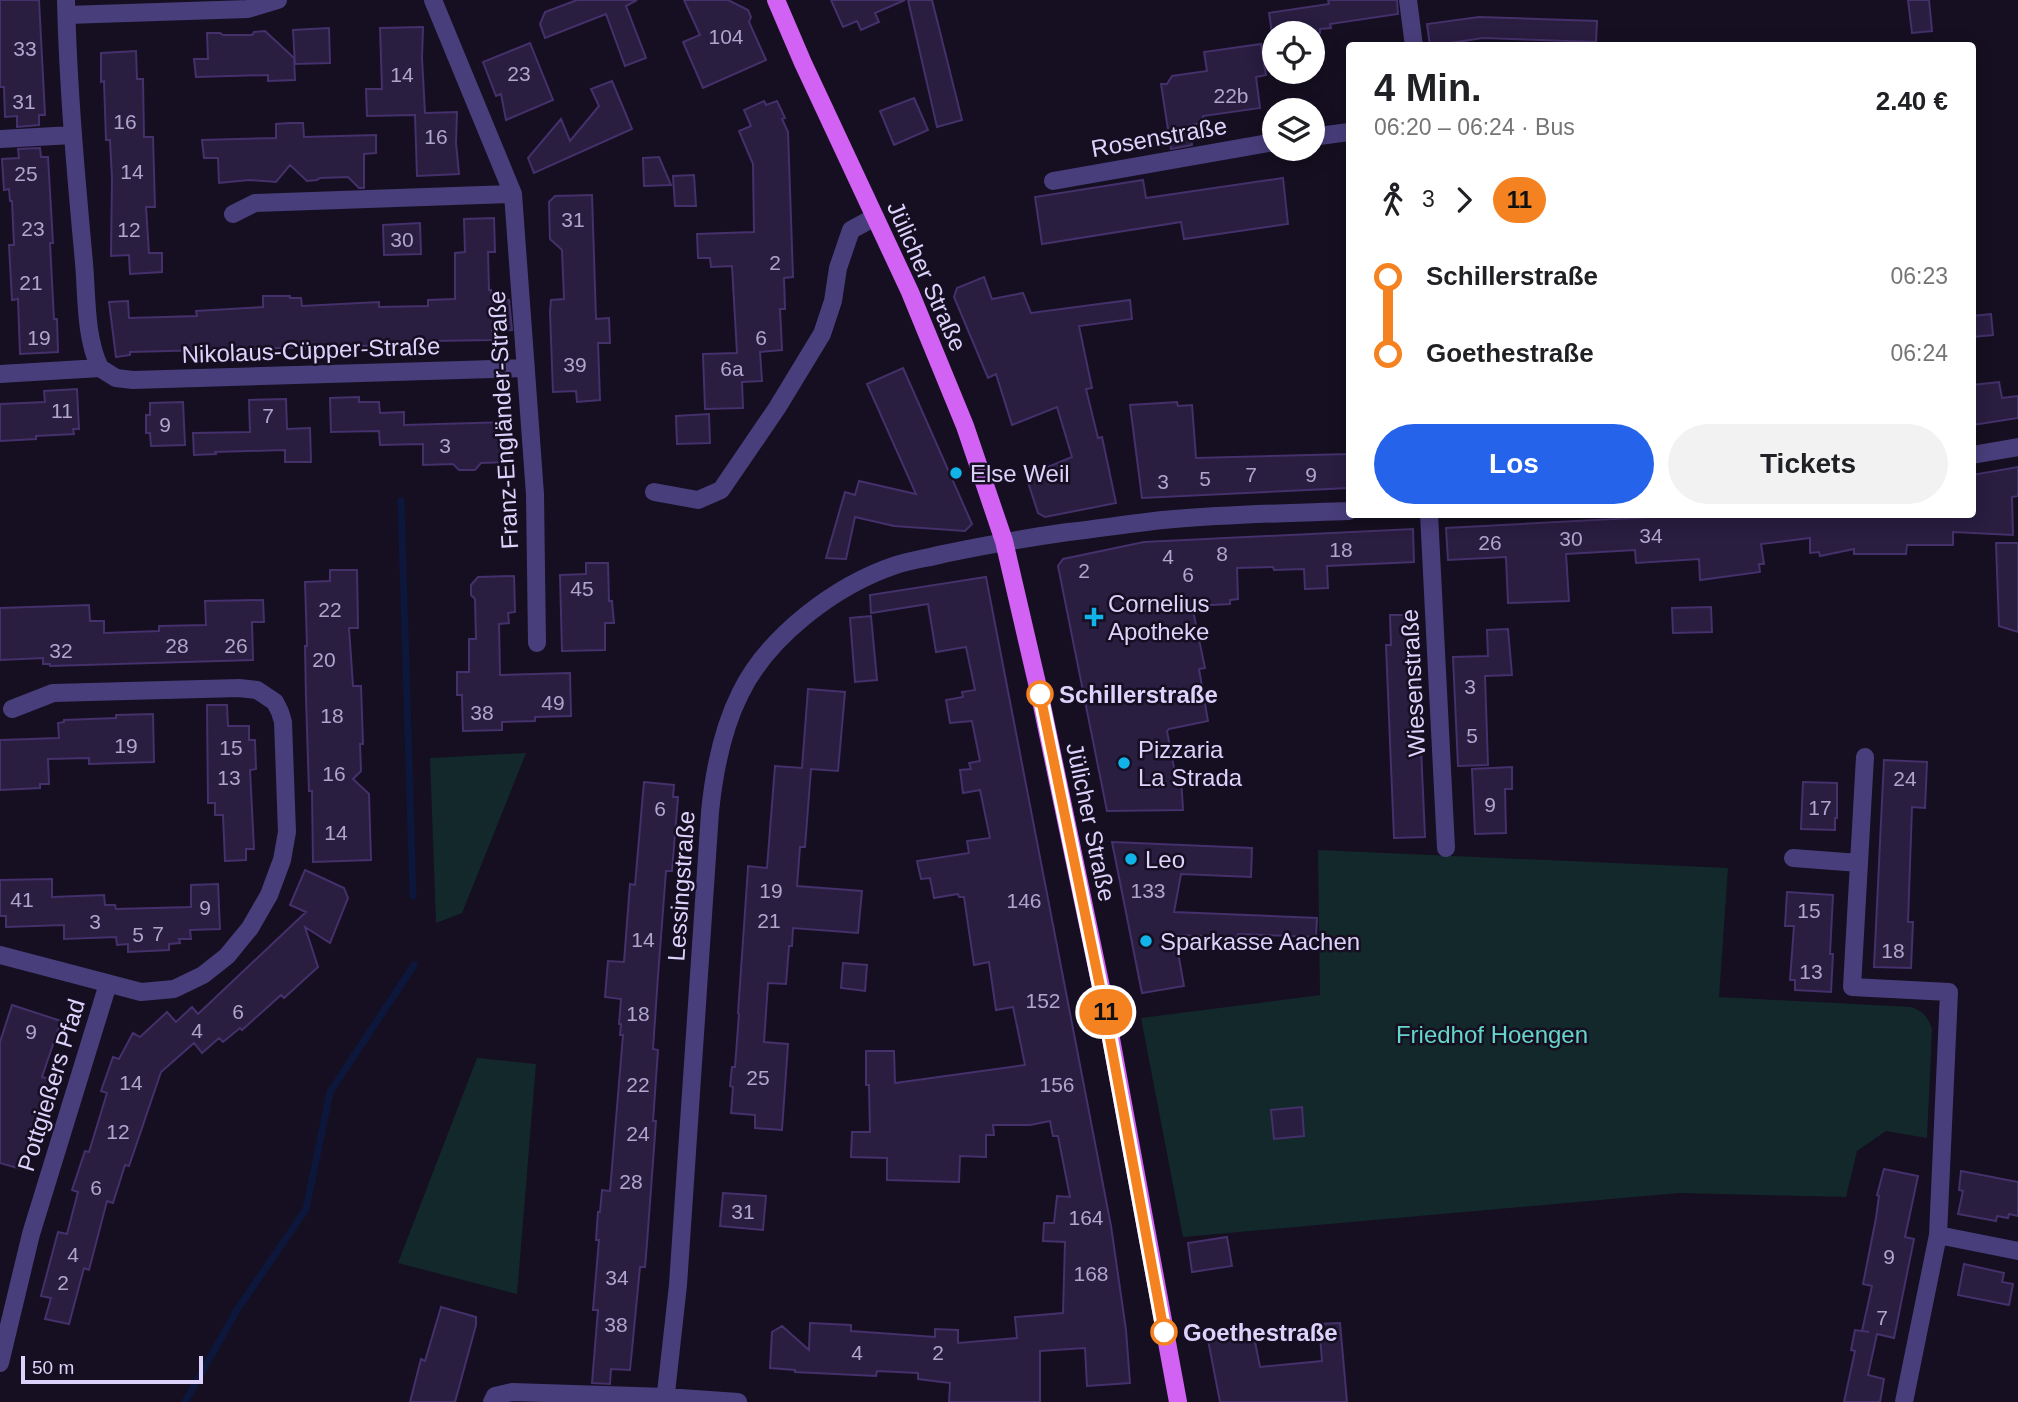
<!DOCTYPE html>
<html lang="de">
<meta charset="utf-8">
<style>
:root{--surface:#fff;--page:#f2f2f2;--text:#202124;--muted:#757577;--accent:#2563eb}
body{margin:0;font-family:Helvetica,sans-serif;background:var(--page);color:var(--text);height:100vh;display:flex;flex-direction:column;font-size:26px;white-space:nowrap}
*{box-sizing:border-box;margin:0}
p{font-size:23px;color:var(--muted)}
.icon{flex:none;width:38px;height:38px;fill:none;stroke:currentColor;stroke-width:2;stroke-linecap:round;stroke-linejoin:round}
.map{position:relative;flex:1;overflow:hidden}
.side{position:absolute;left:1346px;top:42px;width:630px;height:476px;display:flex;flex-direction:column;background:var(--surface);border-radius:7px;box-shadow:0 4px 18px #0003}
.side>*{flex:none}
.badge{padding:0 14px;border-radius:23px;font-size:24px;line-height:46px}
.fabs{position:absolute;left:1262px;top:21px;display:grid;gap:14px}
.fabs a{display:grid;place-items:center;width:63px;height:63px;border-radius:50%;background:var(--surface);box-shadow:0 4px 18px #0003;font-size:35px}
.scale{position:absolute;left:21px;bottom:18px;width:182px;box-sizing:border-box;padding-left:7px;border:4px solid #ddd2fc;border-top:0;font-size:19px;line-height:24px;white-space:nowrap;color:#ddd2fc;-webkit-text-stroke:5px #150f21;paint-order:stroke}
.map>.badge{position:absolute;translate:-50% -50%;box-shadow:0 0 0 4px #fff}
.legs{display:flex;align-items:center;gap:10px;height:77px;padding:0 28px;font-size:23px}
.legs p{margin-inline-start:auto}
.headline{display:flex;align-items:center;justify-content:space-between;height:119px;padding:0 28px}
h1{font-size:38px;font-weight:800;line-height:52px}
.button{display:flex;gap:14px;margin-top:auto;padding:14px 28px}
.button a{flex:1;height:80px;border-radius:42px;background:var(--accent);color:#fff;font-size:28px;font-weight:800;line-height:80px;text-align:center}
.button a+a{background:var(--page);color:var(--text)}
ul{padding:0 28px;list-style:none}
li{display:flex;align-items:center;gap:24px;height:77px;font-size:26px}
li i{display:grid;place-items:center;width:10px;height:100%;margin:0 9px;background:currentColor}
li i::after{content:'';width:18px;height:18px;margin:-9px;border:5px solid;border-radius:50%;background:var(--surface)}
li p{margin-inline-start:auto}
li:first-child i{background:linear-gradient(#0000 50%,currentColor 0)}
li:last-child i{background:linear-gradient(currentColor 50%,#0000 0)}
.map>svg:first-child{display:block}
.green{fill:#13282a}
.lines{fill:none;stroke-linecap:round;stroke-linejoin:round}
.stream{stroke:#0d173c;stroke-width:7}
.building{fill:#291d40;stroke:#44306a;stroke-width:2}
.minor{stroke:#493e7c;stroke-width:18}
.major{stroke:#d262f3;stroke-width:18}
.line-1-casing{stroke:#fff;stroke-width:16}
.line-1{stroke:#f58220;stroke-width:10}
.poi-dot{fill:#12b3e8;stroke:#150f21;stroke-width:2.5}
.stop-1-dot{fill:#fff;stroke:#f58220;stroke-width:3.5}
.labels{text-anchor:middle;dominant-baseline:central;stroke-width:5;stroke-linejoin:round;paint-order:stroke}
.number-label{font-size:21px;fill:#b0a5cd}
.street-label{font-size:24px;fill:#ddd2fc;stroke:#150f21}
.poi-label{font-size:24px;fill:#ddd2fc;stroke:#150f21;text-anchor:start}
.stop-label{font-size:24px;font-weight:bold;fill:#ddd2fc;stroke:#150f21;text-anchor:start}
.park-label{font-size:24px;fill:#64d6ca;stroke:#150f21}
</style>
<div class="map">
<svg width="2018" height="1402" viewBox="0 0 2018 1402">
<rect width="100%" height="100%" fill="#150f21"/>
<path class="green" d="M526,753L462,913L436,923L430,758Z
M1318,850L1728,868L1719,997L1911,1007C1923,1011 1928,1017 1932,1029L1927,1138L1886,1131L1857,1151L1846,1197L1679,1193L1183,1237L1141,1018L1320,995Z
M477,1058L536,1064L517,1294L398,1263Z"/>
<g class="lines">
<path class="stream" d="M401,501L413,896
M185,1402L237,1310L306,1209L330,1092L414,965"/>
</g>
<path class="building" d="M0,0H39L45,115H39V125L17,127V116L5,117L4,87H0Z
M577,0H637L626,6L646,58L625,66L606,14L545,38L540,24L545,12Z
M684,0H728L748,10L751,17L749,22L766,60L703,88L683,42L700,35Z
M831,0H905L875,13L879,22L861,30L857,21L843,27Z
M908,0H932L962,120L937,127Z
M1328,0H1397L1398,14L1330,24L1331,28L1320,29V33H1272L1269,13L1329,4Z
M1908,0H1929L1932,31L1912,33Z
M1479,17L1597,21L1596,42L1483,38L1430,46L1427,24Z
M423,27L422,58L425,113L457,112L456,143L459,174L417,176L415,115L367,116L366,89H382L380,28Z
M329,28L330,63L295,64L293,30Z
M265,31L294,58L295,80L268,81V75L196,77L194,59H208L207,33H220L223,35H252L254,32Z
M530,43L553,100L506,120L501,94L496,96L483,62Z
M1261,44L1266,75L1256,77L1260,108L1203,116L1204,123L1189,125L1192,145L1171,149L1161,84H1167L1172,76L1207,71L1204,52Z
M136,51L137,79H143L144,137H153L155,207H146L149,253H162V272L130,274L129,255L111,256L112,178L110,140H106L104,81L101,82V53Z
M612,81L632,129L534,173L528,158L561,119L570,141L599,106L591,89Z
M914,98L928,130L894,145L880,111Z
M764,101L766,105L777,101L785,118L782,119L788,132L793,277L784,278L785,309H780L782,350L760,352L762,381L742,382L743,408L705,409L703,354L737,353L732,266L711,267L710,258H698L697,234L754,232L753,164L739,131L751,126L744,110Z
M290,123H303L304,137L376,135V153L364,154V188H359L348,177L320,178L317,180L307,181L290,165L276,182L249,180L219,183L218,158H204L202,140L276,138V124Z
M40,148L41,157H48L53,243H50L54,319H57L58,352L20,354L18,299L12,300L9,245H14L12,201H10L9,189L4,190L2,159L19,158L18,149Z
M659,157L671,185L644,186L643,158Z
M694,175L696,206H675L673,176Z
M1283,178L1288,224L1184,239L1181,222L1042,244L1035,197L1143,180L1146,198Z
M592,195L596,319L609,318L610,343H598L600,400L577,402L576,391L553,392L550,312L551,300L564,299L562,250L550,239L549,202L555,196Z
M494,218L495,252H488L489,290H491V301L509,300L512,330L492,331L493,340L430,341V344L130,352V355L116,357L109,302L128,301L129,318L197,316L196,311L263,307V296H290V298H301L302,306L379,302V307L428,306V300L455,299V253L465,252L464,219Z
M420,223L421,254L384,255L383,225Z
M984,277L992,299L1023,293L1031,313L1130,300L1132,319L1079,326L1092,388L1086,389L1098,438L1102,437L1116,503L1045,517L1038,513L1026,476L1072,457L1057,407L1012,425L996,374L988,378L954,297L957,288Z
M1991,314L1993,335L1972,337V316Z
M903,368L972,524L965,531L894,526L855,517L846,559L826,558L845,492L855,495L859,481L916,494L867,384Z
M1999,382L2002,398L2018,396V418L1972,425V385Z
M77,389L79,429H73L74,434L36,436V439L0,441V404L45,402L44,391Z
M359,397V402H379L380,413L404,412V425L509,422L510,462L481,463L475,470H459L453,464L423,465V444L380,445L379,431L331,432L330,398Z
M286,399L287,429L310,428L311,462H285V450L215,452L216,454L194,455L193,433L250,432L249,400Z
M183,402L185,445L151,446L150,433H146V415H150V403Z
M1177,402L1178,406L1192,405L1196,458L1349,454V488L1142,498L1130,405Z
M709,414L710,443L677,444L676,416Z
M2018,467V496L2012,497L2013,535L1953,532V545H1907L1906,554H1854V549L1820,556L1819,552L1810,553V538L1761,544L1764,564H1759L1760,572L1700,580L1699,559L1636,563L1635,550L1566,554L1569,601L1508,603L1506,557L1448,560L1446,528L1708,514H1972V475Z
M1413,529L1414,562L1327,566L1328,588L1305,589L1304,569L1274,570L1273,567L1237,568L1238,599L1230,600V604L1192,606L1205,668L1199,669L1208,721L1169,729L1167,731L1176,778L1181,777L1183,810L1107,811L1058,566L1063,559L1144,542Z
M1996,543H2018V632L1999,626Z
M586,563H608L609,601H612L614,623H605V650L562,651L560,575L586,574Z
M330,570H357L358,628H349L353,686H361L363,744H360L361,771L353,779L369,794L371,860L313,862L312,791H309L306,698L305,646H307L305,582L330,581Z
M514,576L515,612L508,613L509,623L499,624L500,675L570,673L571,716L535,717V721L502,722V730L463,731L462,695H457V672H469V639H476L475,599L471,595V585L478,577Z
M986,577L1111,1226L1126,1330L1130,1383L1087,1386L1085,1348L1040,1351V1402H949L950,1383L918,1379V1373L877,1371L876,1376L795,1372V1370L770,1368L772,1332L782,1326L809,1350L810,1323L851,1325V1331L935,1337V1329L958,1330V1343L1017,1338L1015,1317L1063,1313L1065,1242L1043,1241L1044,1223H1054L1057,1196L1070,1197L1058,1136H1053L1050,1121L1030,1125H993L994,1135H986V1157L960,1156L959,1182L887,1180V1158L851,1157L852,1132H870L869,1085H866V1051H894L895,1083L1025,1065L1013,1007L996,1010L989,962L974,965L964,897H959L958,894L934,898L930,878L921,879L917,861L969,853L967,841L990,838L980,790L963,793L960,770L971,769L969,763L980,761L972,721L950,723L946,700L963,697L962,692L975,690L966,647L936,652L928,604L871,613L870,595Z
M263,600L264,622H252L253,660L50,666V664H43V658L0,660V608L89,605L90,621H104V633L159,631V626L206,625L205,601Z
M1711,607L1712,632L1673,633L1672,608Z
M1390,615H1410L1411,659H1417L1425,837L1394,838L1386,645H1391Z
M871,616L877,680L855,682L850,618Z
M1508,629L1512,675L1485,676L1488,765L1458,766L1453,657L1488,656L1487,630Z
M808,689L845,692L838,771L811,769L805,847H800L797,886L862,891L858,933L793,928L792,946H789L786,984L768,983L764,1042L788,1044L782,1130L755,1128V1115L731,1113L733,1087L730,1086L732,1067H735L739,1014L738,1013L748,868V866L767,868L775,766L802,768Z
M207,705H227L228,726H249V740H255L256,769L250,770L254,849H246V860L225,861L223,815H215V803H208Z
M153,714L154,762L89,764V758L48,759L49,784H40V788L0,790V740L59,738L58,723L64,722V720L116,718V715Z
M1884,760L1927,762L1925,808L1912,807L1908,922H1913L1911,968L1874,967Z
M1512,767V789H1505L1506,833L1475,834L1472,769Z
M644,782L674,785L673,797H678L672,871H666L658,976L653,1049L658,1050L653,1121H656L647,1243L645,1267H640L630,1370L611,1369L610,1384L592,1383L598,1310H593L599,1240H596L598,1212H600L602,1190L610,1191L623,1035H620L621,1024H619L621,999L605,997L608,961L624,962L630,884L635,885Z
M1803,782L1837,783V818H1835V830L1801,829Z
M1112,842L1252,848L1251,877L1181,874L1174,912L1317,918L1316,937L1238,934V937L1175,935L1184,986L1142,993Z
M305,870L344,888L348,898L330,943L305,927L318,967L284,998L281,995L242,1030L240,1028L223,1042L219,1038L202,1053L194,1043L161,1072L129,1166L125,1165L113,1203L107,1201L89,1270L84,1268L69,1324L45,1319L51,1298L41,1296L58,1232L67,1234L78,1192L72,1190L85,1151L89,1152L107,1093L101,1091L113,1057L119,1059L133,1033L140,1037L167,1012L176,1022L192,1007L198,1014L306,912L290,905Z
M52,879V897L104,895L105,905H115L116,909L191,907V885L218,884L220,929L190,930L191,939H179L180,943L169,944V950L128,952V944L117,945L116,937L64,939V925L6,927V916H0V880Z
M1787,892L1833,895L1830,954H1833L1831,992L1795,990V980H1790L1794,926H1785Z
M843,963L867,965L865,991L841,988Z
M12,1005L61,1021L42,1077L50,1079L21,1169L0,1163V1042Z
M1302,1107L1304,1136L1274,1139L1271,1110Z
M1884,1169L1918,1176L1905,1237L1914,1239L1894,1338L1877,1334L1868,1375L1884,1379L1880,1402H1844L1855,1351L1851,1350L1855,1330L1869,1332L1862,1331L1872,1286L1863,1284L1876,1218L1879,1196L1877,1195Z
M1961,1171L2018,1182V1216L2009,1214L2008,1218L1997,1216L1996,1221L1958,1214L1963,1191L1959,1190Z
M723,1193L766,1196L763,1230L720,1226Z
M1227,1237L1232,1266L1192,1272L1188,1243Z
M1964,1264L2004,1273L2002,1282L2013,1284L2009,1305L1958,1295Z
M441,1307L476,1317V1325L455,1402H410L421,1359L425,1361Z
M1340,1323L1347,1402H1220L1208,1340L1253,1332L1260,1367L1322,1361L1319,1324Z"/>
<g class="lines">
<path class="minor" d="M66,0C68,88 76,175 84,263C87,297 85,337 100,368L116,378L133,380L526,368
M433,0L513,194L535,494L537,643
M1408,0L1414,46
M67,15L248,9L278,0
M1312,137L1349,132
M0,139L73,135
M1053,181L1274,142
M233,214L255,203L513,194
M0,374L100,368
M1972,455L2018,447
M654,492L698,500L721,490L777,408L822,334L833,301L838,268L851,230L875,217
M1429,514L1446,848
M1793,858L1859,863L1865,757
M1859,863L1852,987L1949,992L1938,1235L1904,1402
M0,955L141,992L174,989L203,975L227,956L250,928L269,895L282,860L287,832L283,722L280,712L275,702L257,690L239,688L53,693L12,709
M1938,1235L2018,1251
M0,1363L31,1234L108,984
M492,1402L495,1396L512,1392L666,1397L738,1402
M665,1402L678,1285L710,812C714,772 722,730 740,694C768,636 836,585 896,565C911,560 928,558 943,554C985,545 1026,538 1068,532C1104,528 1139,522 1174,519C1232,514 1291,513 1349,511"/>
<path class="major" d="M776,0L803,63L910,292L965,426L1004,541L1040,696L1105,1006L1178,1402"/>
</g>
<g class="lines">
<g class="line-1-casing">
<path id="line-1" d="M1040,694L1104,1006L1164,1332"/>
</g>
<use href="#line-1" class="line-1"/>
</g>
<g class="poi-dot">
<circle cx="956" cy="473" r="7"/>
<path d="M1090.5 606.5h7v7h7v7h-7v7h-7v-7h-7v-7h7z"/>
<circle cx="1124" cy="763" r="7"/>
<circle cx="1131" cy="859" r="7"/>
<circle cx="1146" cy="941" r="7"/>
</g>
<g class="stop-1-dot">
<circle cx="1040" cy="694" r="12"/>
<circle cx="1164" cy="1332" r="12"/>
</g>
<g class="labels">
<g class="number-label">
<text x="726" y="36">104</text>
<text x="25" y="48">33</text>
<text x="519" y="73">23</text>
<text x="402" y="74">14</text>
<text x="1231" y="95">22b</text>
<text x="24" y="101">31</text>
<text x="125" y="121">16</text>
<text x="436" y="136">16</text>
<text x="132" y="171">14</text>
<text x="26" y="173">25</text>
<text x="573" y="219">31</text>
<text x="33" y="228">23</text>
<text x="129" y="229">12</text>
<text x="402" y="239">30</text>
<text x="775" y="262">2</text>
<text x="31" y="282">21</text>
<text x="39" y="337">19</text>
<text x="761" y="337">6</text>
<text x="575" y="364">39</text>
<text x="732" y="368">6a</text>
<text x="62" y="410">11</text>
<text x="268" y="415">7</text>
<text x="165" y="424">9</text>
<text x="445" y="445">3</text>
<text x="1251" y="474">7</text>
<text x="1311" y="474">9</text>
<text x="1205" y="478">5</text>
<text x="1163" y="481">3</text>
<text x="1651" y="535">34</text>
<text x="1571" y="538">30</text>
<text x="1490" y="542">26</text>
<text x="1341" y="549">18</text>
<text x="1222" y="553">8</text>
<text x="1168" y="556">4</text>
<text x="1084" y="570">2</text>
<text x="1188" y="574">6</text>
<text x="582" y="588">45</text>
<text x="330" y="609">22</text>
<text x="177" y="645">28</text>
<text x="236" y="645">26</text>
<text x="61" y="650">32</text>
<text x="324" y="659">20</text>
<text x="1470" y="686">3</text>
<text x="553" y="702">49</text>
<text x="482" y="712">38</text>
<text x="332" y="715">18</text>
<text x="1472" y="735">5</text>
<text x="126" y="745">19</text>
<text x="231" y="747">15</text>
<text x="334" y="773">16</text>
<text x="229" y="777">13</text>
<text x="1905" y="778">24</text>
<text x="1490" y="804">9</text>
<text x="1820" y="807">17</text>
<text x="660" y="808">6</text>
<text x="336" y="832">14</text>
<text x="771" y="890">19</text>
<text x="1148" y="890">133</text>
<text x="22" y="899">41</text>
<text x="1024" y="900">146</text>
<text x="205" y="907">9</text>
<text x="1809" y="910">15</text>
<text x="769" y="920">21</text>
<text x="95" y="921">3</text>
<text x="158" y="933">7</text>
<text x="138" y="934">5</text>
<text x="643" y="939">14</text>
<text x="1893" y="950">18</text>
<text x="1811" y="971">13</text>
<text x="1043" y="1000">152</text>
<text x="238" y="1011">6</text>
<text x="638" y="1013">18</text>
<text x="197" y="1030">4</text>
<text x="31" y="1031">9</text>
<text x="758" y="1077">25</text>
<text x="131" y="1082">14</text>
<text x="638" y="1084">22</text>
<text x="1057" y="1084">156</text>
<text x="118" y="1131">12</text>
<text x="638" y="1133">24</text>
<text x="631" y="1181">28</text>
<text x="96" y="1187">6</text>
<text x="743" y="1211">31</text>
<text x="1086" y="1217">164</text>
<text x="73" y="1254">4</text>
<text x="1889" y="1256">9</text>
<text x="1091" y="1273">168</text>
<text x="617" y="1277">34</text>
<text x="63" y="1282">2</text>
<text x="1882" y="1317">7</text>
<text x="616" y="1324">38</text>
<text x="857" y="1352">4</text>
<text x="938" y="1352">2</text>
</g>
<g class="street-label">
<text transform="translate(1159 137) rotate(-10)">Rosenstraße</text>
<text transform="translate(927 276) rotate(66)">Jülicher Straße</text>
<text transform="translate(311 350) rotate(-2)">Nikolaus-Cüpper-Straße</text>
<text transform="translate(503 420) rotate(-93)">Franz-Engländer-Straße</text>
<text transform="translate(1413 683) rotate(-93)">Wiesenstraße</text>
<text transform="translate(1091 822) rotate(78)">Jülicher Straße</text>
<text transform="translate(681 886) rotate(-86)">Lessingstraße</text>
<text transform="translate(51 1085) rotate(-73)">Pottgießers Pfad</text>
</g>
<g class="poi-label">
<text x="970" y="473">Else Weil</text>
<text x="1108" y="603">Cornelius<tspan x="1108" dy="28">Apotheke</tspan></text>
<text x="1138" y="749">Pizzaria<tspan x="1138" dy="28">La Strada</tspan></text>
<text x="1145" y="859">Leo</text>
<text x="1160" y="941">Sparkasse Aachen</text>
</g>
<g class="stop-label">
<text x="1059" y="694">Schillerstraße</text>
<text x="1183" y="1332">Goethestraße</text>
</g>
<g class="park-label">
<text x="1492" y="1034">Friedhof Hoengen</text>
</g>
</g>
</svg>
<div class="fabs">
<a><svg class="icon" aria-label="locate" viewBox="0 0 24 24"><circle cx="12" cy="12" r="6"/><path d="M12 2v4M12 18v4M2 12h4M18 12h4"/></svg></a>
<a><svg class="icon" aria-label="layers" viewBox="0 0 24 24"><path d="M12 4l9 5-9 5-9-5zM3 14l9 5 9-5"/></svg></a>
</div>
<div class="scale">50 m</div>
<b class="badge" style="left:1106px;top:1012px;background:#f58220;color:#111">11</b>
<section class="side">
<div class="headline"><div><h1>4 Min.</h1><p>06:20 – 06:24 · Bus</p></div><b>2.40 €</b></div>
<div class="legs"><svg class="icon" aria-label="walk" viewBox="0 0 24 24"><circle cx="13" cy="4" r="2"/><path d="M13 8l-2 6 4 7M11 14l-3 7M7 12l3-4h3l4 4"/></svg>3<svg class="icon" aria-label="forward" viewBox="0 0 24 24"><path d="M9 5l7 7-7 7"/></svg><b class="badge" style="background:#f58220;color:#111">11</b></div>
<ul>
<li><i style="color:#f58220"></i><b>Schillerstraße</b><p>06:23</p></li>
<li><i style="color:#f58220"></i><b>Goethestraße</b><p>06:24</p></li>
</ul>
<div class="button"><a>Los</a><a>Tickets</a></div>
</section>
</div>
